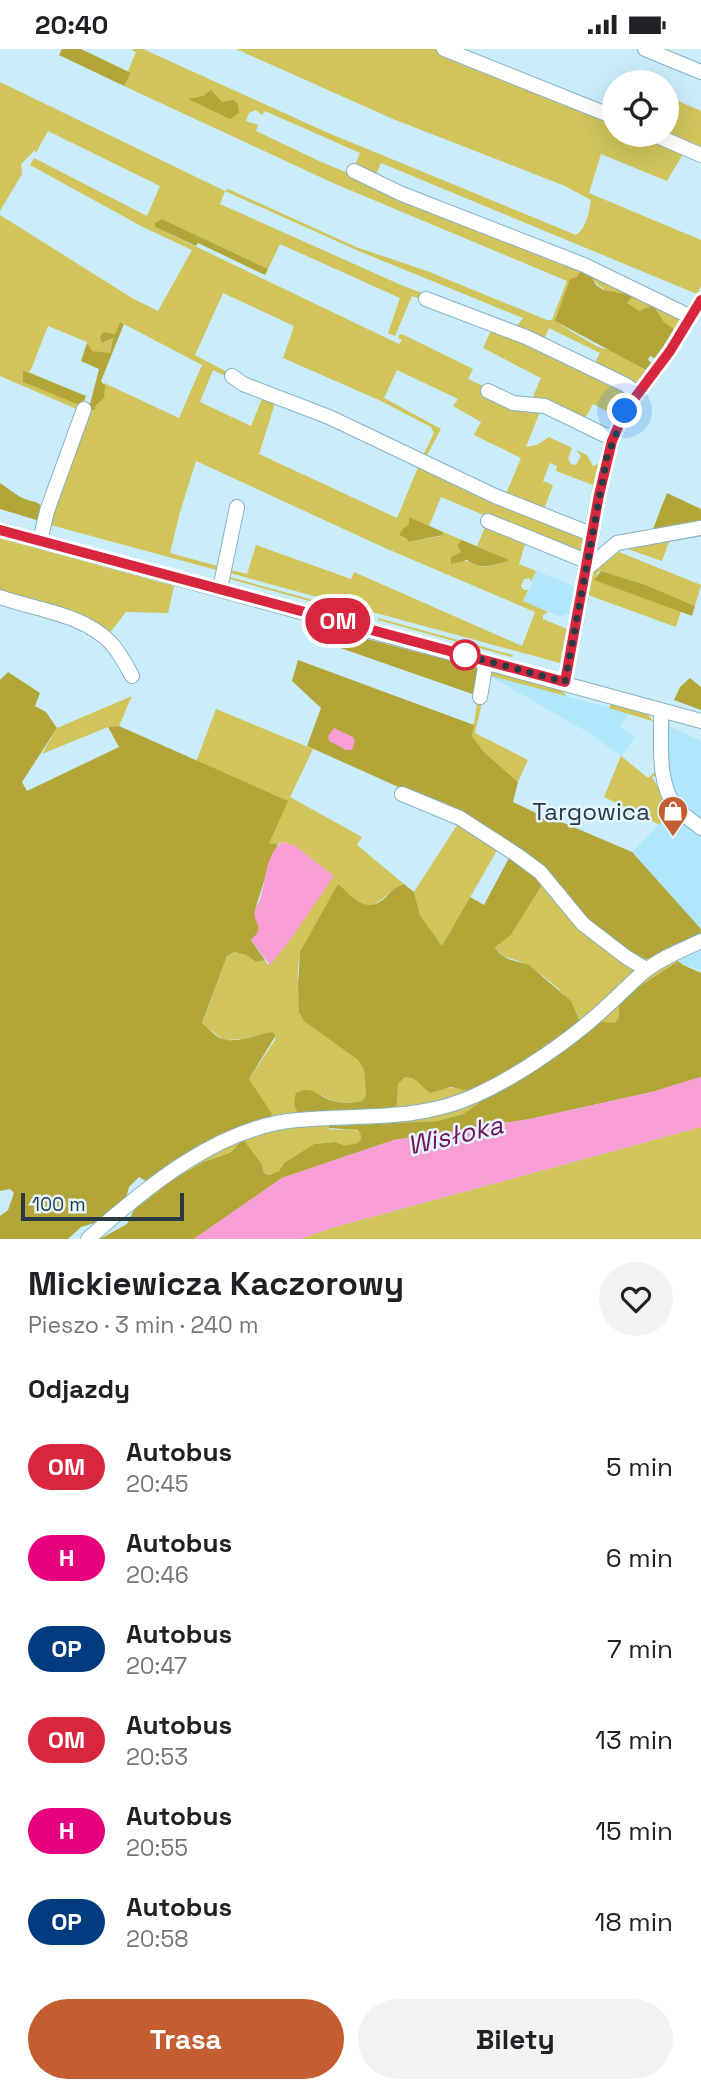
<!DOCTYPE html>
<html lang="pl">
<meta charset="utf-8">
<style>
:root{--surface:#fff;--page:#f2f2f2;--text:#202124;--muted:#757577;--accent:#c45d2f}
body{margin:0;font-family:"Space Grotesk",sans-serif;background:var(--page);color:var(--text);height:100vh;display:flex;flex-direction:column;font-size:26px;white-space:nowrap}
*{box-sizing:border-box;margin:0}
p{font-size:23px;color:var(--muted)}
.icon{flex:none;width:38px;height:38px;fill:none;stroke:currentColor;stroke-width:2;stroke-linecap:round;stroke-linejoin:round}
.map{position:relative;height:1190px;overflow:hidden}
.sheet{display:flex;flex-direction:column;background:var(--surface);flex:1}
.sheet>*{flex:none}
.badge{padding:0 14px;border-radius:23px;font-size:24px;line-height:46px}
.controls{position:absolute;left:602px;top:21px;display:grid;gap:14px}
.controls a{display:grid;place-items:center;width:77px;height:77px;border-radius:50%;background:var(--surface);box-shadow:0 7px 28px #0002;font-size:35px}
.scale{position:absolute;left:21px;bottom:18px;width:163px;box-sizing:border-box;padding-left:7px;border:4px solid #293b42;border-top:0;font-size:19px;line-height:24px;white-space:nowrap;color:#293b42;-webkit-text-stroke:5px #e5f7fe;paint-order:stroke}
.you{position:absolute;width:35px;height:35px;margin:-18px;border:5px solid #fff;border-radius:50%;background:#1a73e8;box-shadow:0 0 0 10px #1a73e833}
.map>.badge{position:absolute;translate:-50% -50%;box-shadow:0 0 0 4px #fff}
h2{padding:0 28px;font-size:26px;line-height:63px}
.round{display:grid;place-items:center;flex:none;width:74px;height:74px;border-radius:37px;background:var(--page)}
.summary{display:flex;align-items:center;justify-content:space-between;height:119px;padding:0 28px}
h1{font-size:33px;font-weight:700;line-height:52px}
.primary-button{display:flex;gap:14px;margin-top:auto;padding:14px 28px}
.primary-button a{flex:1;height:80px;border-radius:42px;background:var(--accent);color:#fff;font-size:28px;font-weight:700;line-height:80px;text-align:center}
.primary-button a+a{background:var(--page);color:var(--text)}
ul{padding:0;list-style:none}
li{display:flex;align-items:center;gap:21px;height:91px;padding:0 28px}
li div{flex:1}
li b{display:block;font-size:26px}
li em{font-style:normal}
li .badge{min-width:77px;font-weight:700;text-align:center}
.status{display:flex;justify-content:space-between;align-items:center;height:49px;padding:0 35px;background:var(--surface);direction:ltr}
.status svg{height:19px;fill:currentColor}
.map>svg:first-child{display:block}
.built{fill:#b0e7fc}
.green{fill:#d0c45b;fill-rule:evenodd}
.forest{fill:#b2a638}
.water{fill:#f99dd5}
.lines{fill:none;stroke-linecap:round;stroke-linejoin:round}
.minor-casing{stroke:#86b2c2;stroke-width:16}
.minor{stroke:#fff;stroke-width:14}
.line-casing{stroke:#fff;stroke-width:16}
.line{stroke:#d7263d;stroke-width:10}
.walk{stroke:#293b42;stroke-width:7;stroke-dasharray:0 12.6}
.stop-dot{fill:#fff;stroke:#d7263d;stroke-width:3.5}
.labels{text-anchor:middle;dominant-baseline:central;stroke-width:5;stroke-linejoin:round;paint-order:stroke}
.poi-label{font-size:24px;fill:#293b42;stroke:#e5f7fe;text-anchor:end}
.water-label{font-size:26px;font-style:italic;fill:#78115a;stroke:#e5f7fe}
</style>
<div class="status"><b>20:40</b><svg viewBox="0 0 49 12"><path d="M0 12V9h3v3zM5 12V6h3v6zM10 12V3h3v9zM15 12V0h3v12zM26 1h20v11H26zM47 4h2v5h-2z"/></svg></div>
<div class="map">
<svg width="701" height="1190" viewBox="0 0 701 1190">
<rect width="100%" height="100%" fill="#c9edfb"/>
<path class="built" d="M536,522L574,537L569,566L564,565L563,568L523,553L531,538Z
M488,626L629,664L620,678L635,688L621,707L591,685Z
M667,676L701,692V921L683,916L670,902L701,880L632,803L659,776L668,735Z"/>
<path class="green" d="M131,0H143L326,83L576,186C587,179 589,162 591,151L565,137L393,70L236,0H438L614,70V86H651L684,103L667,132L601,105L589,144L701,191V237L697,245L381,114L374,130L354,118L360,104L265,62L262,66L256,61L249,64L246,72L258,76L256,82L319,112L507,189L684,266L673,285L674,280L664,273L653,256L639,262L627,256L631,244C603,251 599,232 581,221L555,272L574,284L598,298L613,302L647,322L633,338L593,317L600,304L549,279L544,291L412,247L395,287L388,284L400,249L280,195L268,220L162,170L155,175V178L399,295L402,291L398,289L400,285L404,286L473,320L468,330L494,342L541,360L526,398L537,396L549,388L572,399L568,410L571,415L576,416L581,407L576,401L587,406L593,417L598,415L601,402L584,478L593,436L556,422L557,417L550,414L543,432L553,436L543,463L505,447L521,409L474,386L481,373L453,357L458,350L397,321L384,349L441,380L425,410L422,409L434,384L431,378L381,352L283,309L294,277L223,244L195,306L227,323L230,329L213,321L200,353L251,377L264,345L583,486L580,507L441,448L429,477L410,469L409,475L405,478L409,493L441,487L443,483L462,491L458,496L461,503L451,508L453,514C471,507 477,520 492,517C497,516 504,513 508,511L477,497L487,474L526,492L519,515L536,522L531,533L530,529L524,530L521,537L524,541H528L523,552L548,563L543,566V570L567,580L560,614L226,523L227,520L247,525L256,496L351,530L354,523L522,597L535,563L385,499L196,412L180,463L170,504L221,518L220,522L47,475L81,362L0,327V166L132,249L158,262L192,201L143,178L30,116L34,109L147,167L160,137L48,82L36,104L35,101L21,115L22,125L0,162V33L225,142L228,140L356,198L427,222L547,271H552L567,232L333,134L124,37L131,24L128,22L136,3ZM225,142L361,203L523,269L515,279L401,236L220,155ZM120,273L202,316L179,369L104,334V349L89,359L23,333V321L30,323L48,277L87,293L89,301C94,303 104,306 110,304L113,288L104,294L109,285H115ZM276,351L419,416L397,469L259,405Z
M669,48L701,62V102L667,86V54Z
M493,277L630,343L612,370V365L593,355L583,373L532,350L541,329L483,299Z
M672,485L662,512L619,497Z
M0,489L174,537L168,564L126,563L108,586L0,543Z
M614,501L701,536L695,557L646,536L601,522L598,523L595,531L681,562L676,578L588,546L595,515Z
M226,527L371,567V569L226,529Z
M378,569L513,606L512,608L378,571Z
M488,621L560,638L566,647L488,626Z
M132,647L119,677L108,678L42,705L57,679Z
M478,648L483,649L475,684L528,711L518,733L484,703L472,687Z
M612,653C625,656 640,658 649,667C658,675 664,710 660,722C658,726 656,727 652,728L663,747L660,776L604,748L621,707L648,729L658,720L655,679L652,672L609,659Z
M216,660L313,700L290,748L362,788L357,796L404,835C384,842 372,873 350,846C338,860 310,886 302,901C295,913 297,959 305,972L358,1011L364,1021L366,1047L362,1052C348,1055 334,1055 322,1046L300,1067L268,1070L271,1065L249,1030L275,991L276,986L272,983L243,990L224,991L202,975L227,907L234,903L246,906L256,913L265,911L268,916L333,827L295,797L282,793L278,795L268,794L287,752L196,713Z
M459,773L499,798L442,897L420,866L414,843Z
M545,831L639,921L581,974C573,948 546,927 523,914C511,908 502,911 495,897L511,886Z
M672,911L678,912L619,951V968L615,975L594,972L640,930Z
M519,1026L463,1065L437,1072L329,1077V1080C339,1082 352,1078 360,1084L361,1090L357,1094L345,1098L335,1093L314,1095L284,1114L279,1122L271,1126L264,1124L261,1114L243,1090L230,1104L203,1113L174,1130L167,1129C198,1110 231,1088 266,1079C313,1067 363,1075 410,1069C451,1063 483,1046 519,1026Z
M404,1028L414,1030C428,1045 435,1039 452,1039C460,1038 468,1041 476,1043L391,1065L397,1055L398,1035Z
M701,1078V1190H301L331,1179Z"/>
<path class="forest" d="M62,0H81L131,24L124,37L59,6Z
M211,41L222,53L233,51L238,55L239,64L230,70L188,50L203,47Z
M162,170L268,220L265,226L198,194L196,197L155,178V174Z
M581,221L590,225L596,236L603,241L637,247L631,249L627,254L639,262L653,256L664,273L674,280L656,310L650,307L648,311L653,315L646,321L555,272L570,230L577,228Z
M120,273L124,275L101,332L105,337L104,349L96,356L95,361L89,359L99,320L81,312L87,294L92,302L110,304L113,289L102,294L100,288L103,283L115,285Z
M23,321L86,347L82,357L23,333Z
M0,434C8,439 17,447 25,450C41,455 44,453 43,473L0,460Z
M667,444L701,460V477L651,485Z
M409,468L443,483V486L409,493L406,489L399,486L403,480L409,475Z
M462,491L509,511C496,517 480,521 467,511L451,515V508L461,503L457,496Z
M601,522L646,536L695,557L692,567L594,531Z
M310,575L482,620L478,647L306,587Z
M298,611L474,676L472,687L484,703L518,733L513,753L538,765L557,771L632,803L701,880L700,888L652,911L642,910L595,879L549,828L414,745L307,697L321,659L292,632Z
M8,623L40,644L35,657L46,663L57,679L22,733L27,742L119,698L108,678L119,677L288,752L269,794L278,795L270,813L255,861L259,876L258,884L251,891L265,911L256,913L246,906L234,903L227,907L202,974C208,979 214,986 220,989C234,996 257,985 272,983L276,986L249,1030L272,1065L268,1070L149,1134L139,1128L129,1138L125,1153L105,1171L81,1178L68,1190H0V1167L8,1161L14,1144L10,1140L0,1142V631Z
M690,629L701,638V661L674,651L680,638Z
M511,805L545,831L511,886L495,898L499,904L508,910L529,916L571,952L581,974L563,988L476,1043L451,1038L430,1044L414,1030L405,1028L398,1035L397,1055L391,1065L300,1067C294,1059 293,1054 296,1044C311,1035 319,1048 333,1052C343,1055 352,1054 362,1052L366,1047L364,1021L358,1011L304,972L299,963L298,936L300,903L338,835C353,848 366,867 386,848C392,842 395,838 404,835L414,843L420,866L442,897L470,848L484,856Z
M678,912L683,916L701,924V1028L652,1043L530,1070L394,1091L282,1129L194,1190H100L127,1175L134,1161L162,1139L167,1129L174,1130L203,1113L230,1104L243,1090L261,1114L264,1124L270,1126L279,1122L284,1114L314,1095L335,1093L345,1097L357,1094L361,1090L360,1084L357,1081L329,1079V1077L437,1072L463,1065L594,972L615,974L619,968V951Z"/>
<path class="water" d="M334,679L353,688L355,692L352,701H346L329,692L328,687Z
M282,793L295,797L334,827L290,891L270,916L251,891C267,876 252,876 255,861C256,857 259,854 260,851C266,833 265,805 282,793Z
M701,1028V1078L331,1179L301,1190H194L282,1129L394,1091L530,1070L652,1043Z"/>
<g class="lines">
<g class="minor-casing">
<path id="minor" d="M444,0L614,68
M645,0L701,23
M655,86L701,106
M354,122L402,145L584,216L691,268
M426,250L526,288L626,336L637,345
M232,327L243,335L329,368L495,447L591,485
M488,342L513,354L545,357L613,390
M488,472L586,512
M0,481L701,672
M40,492L47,462L84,360
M585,521L617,494L701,479
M220,540L237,458
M0,548C37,561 83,565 111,594C120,604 126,616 132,627
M565,633L599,446L612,392L625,362L670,302L701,251
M480,648L486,612
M661,661C662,690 656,734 676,758C682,766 693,772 701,779
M402,745L460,769L517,806L540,823L583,875L626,908L646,920
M88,1190C145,1139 218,1078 297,1071C357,1065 417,1073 474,1047C517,1028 572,990 606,958C619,947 631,933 645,922C661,909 682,901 701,892"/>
</g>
<use href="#minor" class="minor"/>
</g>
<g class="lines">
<g class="line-casing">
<path id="line" d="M0,481L565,633L599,446L612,392L625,362L670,302L701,251"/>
</g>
<use href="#line" class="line"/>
<path class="walk" d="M465,606L461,605L565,633L607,408L625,362"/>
</g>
<defs>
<g id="shop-pin" transform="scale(1.575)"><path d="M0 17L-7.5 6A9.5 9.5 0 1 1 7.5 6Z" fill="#c45d2f" stroke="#e5f7fe"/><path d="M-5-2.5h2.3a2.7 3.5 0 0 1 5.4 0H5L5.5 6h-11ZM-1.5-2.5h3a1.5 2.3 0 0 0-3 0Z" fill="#fff"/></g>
</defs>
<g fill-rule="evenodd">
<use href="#shop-pin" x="673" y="762"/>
</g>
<circle class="stop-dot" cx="465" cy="606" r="14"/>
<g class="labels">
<g class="poi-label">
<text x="650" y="762">Targowica</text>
</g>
<g class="water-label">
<text transform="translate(455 1086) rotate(-13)">Wisłoka</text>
</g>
</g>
</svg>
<div class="controls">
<a><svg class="icon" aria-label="locate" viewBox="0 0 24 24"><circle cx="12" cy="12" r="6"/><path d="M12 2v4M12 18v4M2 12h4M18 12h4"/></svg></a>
</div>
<div class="scale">100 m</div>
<div class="you" style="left:625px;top:362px"></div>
<b class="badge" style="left:338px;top:572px;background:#d7263d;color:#fff">OM</b>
</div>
<section class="sheet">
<div class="summary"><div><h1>Mickiewicza Kaczorowy</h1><p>Pieszo · 3 min · 240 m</p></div><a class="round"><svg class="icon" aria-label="heart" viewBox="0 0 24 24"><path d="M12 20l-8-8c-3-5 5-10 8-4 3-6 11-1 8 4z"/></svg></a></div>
<h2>Odjazdy</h2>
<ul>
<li><span class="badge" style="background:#d7263d;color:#fff">OM</span><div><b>Autobus</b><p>20:45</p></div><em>5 min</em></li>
<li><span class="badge" style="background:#e6007e;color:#fff">H</span><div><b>Autobus</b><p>20:46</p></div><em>6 min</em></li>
<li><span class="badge" style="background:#003b80;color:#fff">OP</span><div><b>Autobus</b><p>20:47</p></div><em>7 min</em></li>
<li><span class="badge" style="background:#d7263d;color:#fff">OM</span><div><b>Autobus</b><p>20:53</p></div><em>13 min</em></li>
<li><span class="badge" style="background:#e6007e;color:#fff">H</span><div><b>Autobus</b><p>20:55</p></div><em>15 min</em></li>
<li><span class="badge" style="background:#003b80;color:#fff">OP</span><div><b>Autobus</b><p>20:58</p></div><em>18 min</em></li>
</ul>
<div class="primary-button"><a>Trasa</a><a>Bilety</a></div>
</section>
